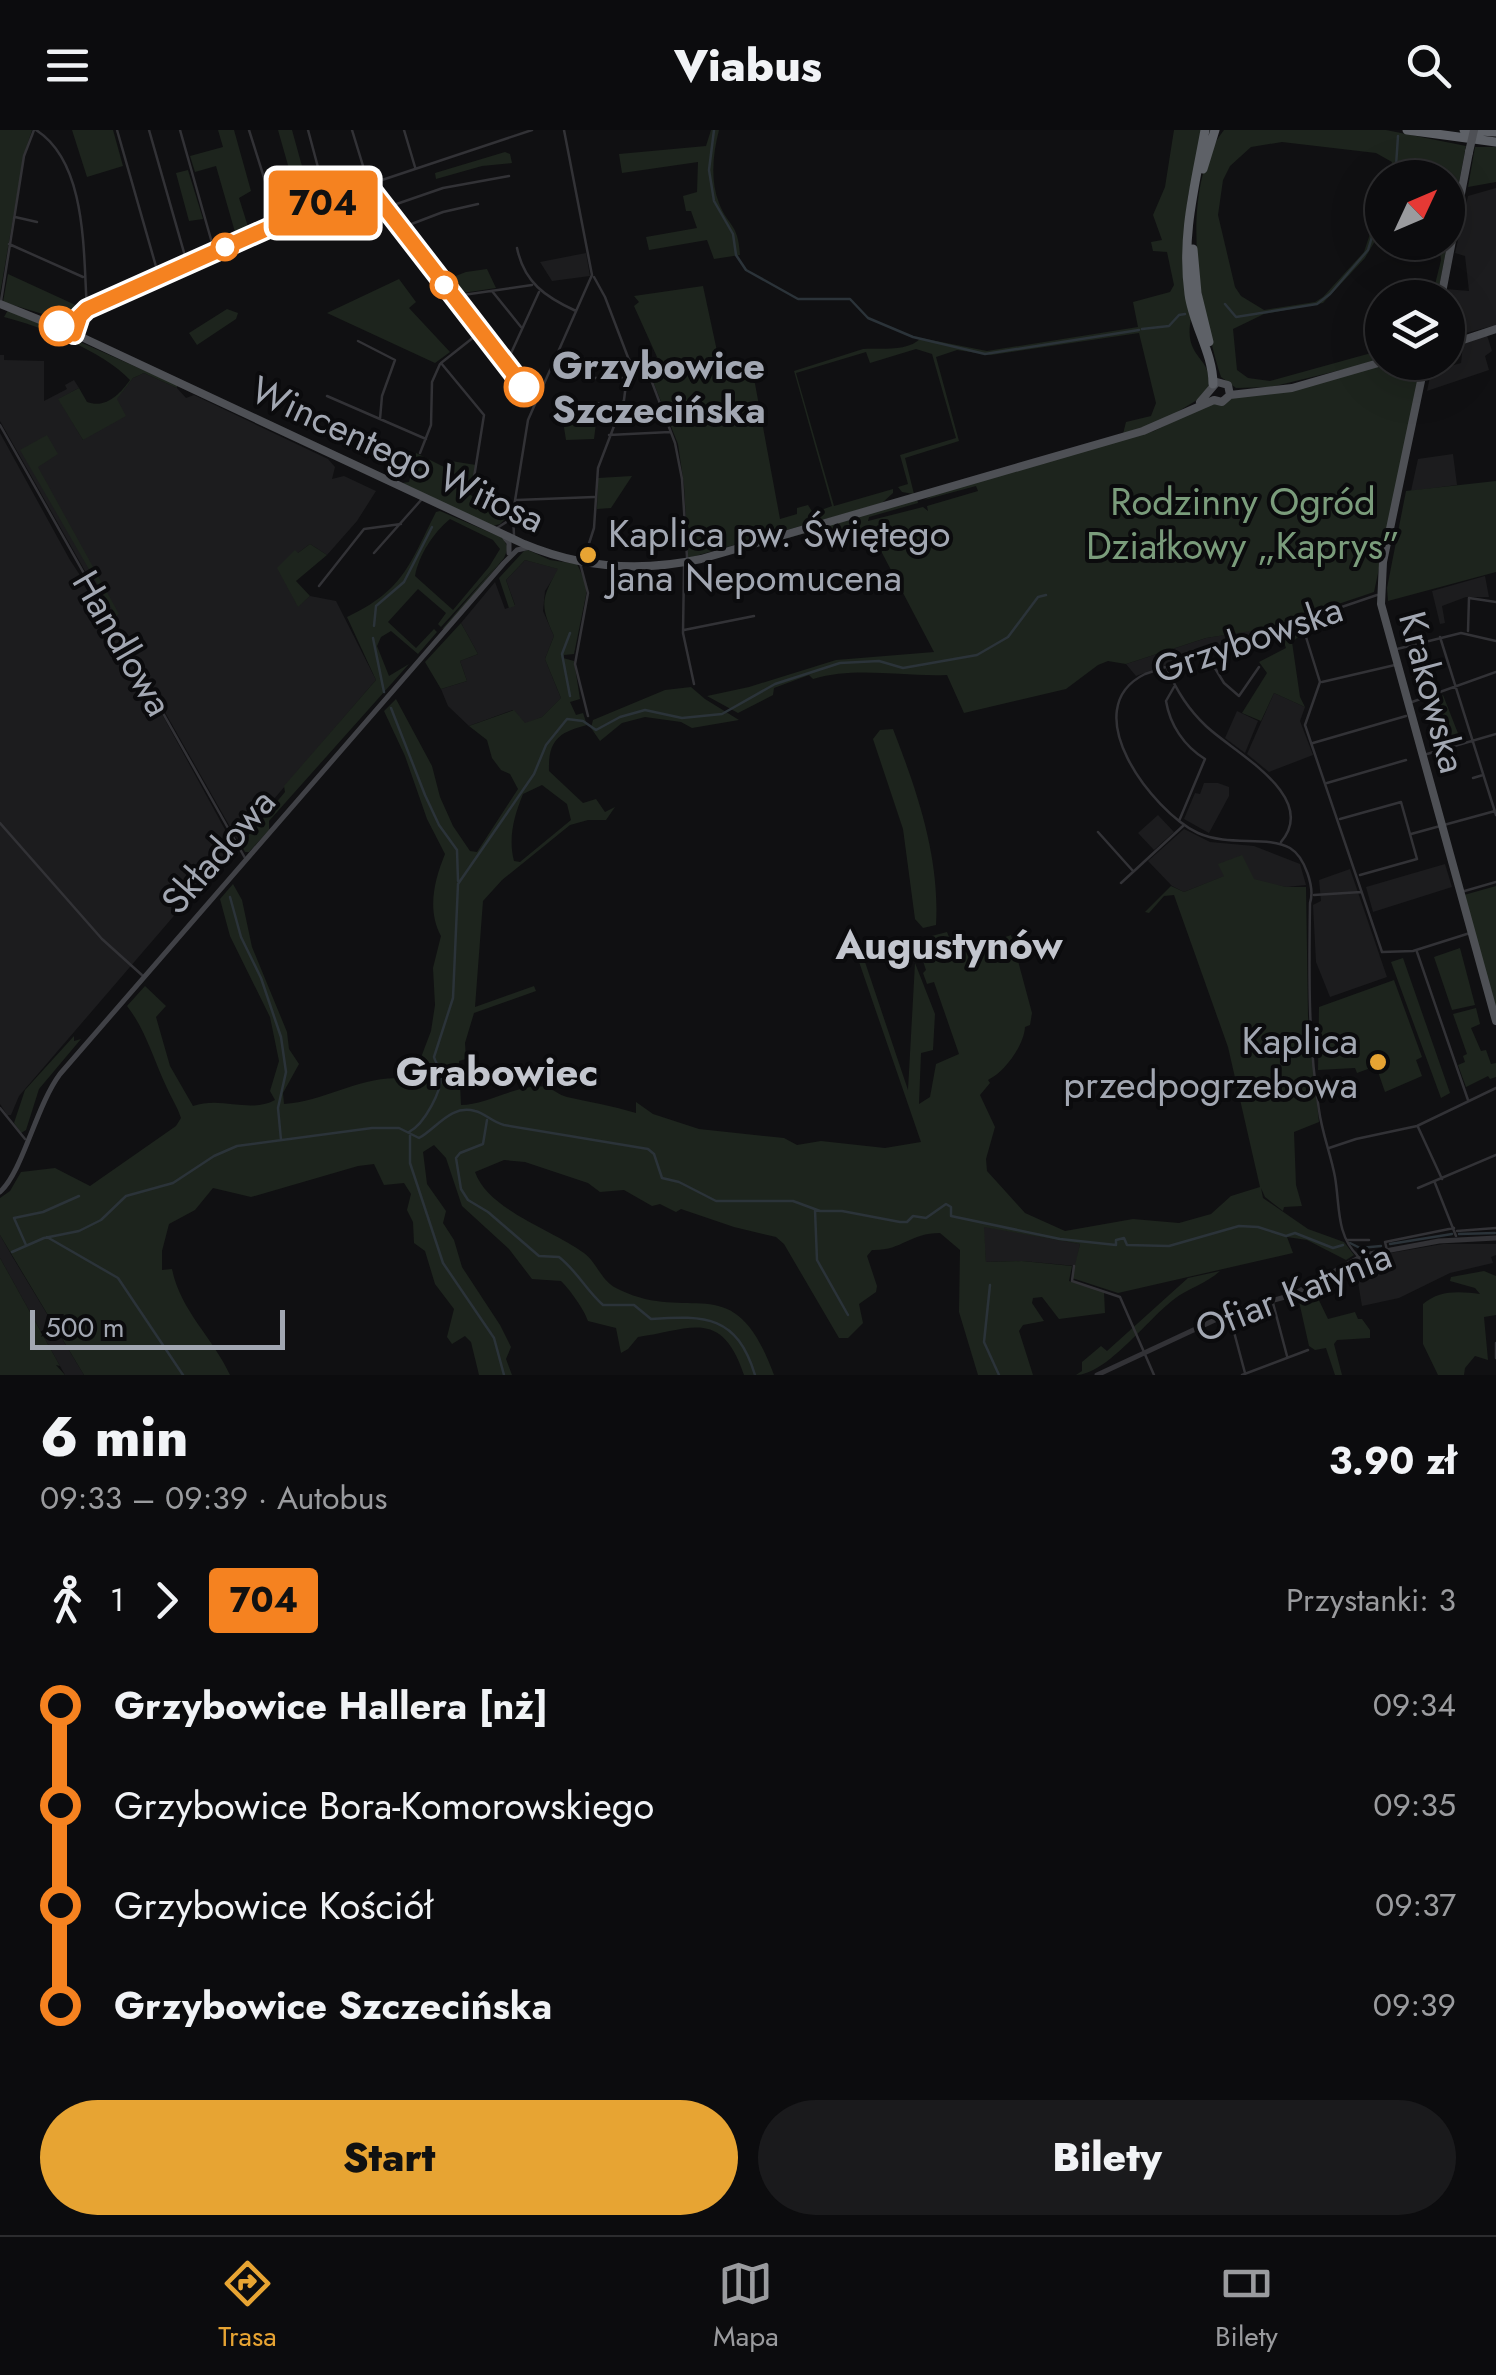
<!DOCTYPE html>
<html lang="pl">
<meta charset="utf-8">
<style>
:root{--surface:#0c0c0e;--page:#1a1a1c;--text:#f1f3f6;--muted:#9a9b9e;--line:#2c2c2e;--accent:#e7a433}
body{margin:0;font-family:Jost,sans-serif;background:var(--page);color:var(--text);height:100vh;display:flex;flex-direction:column;font-size:38px;white-space:nowrap}
*{box-sizing:border-box;margin:0}
p{font-size:32px;color:var(--muted)}
.icon{flex:none;width:55px;height:55px;fill:none;stroke:currentColor;stroke-width:2;stroke-linecap:round;stroke-linejoin:round}
.map{position:relative;height:1245px;overflow:hidden}
.panel{display:flex;flex-direction:column;background:var(--surface);flex:1}
.panel>*{flex:none}
.badge{padding:0 20px;border-radius:8px;font-size:35px;line-height:65px}
.needle{width:65px;rotate:46deg}
.buttons{position:absolute;left:1365px;top:30px;display:grid;gap:20px}
.buttons a{display:grid;place-items:center;width:100px;height:100px;border-radius:50%;background:var(--surface);box-shadow:0 10px 40px #0002,0 0 0 2px var(--line);font-size:50px}
.scale{position:absolute;left:30px;bottom:25px;width:255px;box-sizing:border-box;padding-left:10px;border:5px solid #a2a7b2;border-top:0;font-size:28px;line-height:35px;white-space:nowrap;color:#a2a7b2;-webkit-text-stroke:8px #0b0b0d;paint-order:stroke}
.map>.badge{position:absolute;translate:-50% -50%;box-shadow:0 0 0 5px #fff}
.legs{display:flex;align-items:center;gap:15px;height:110px;padding:0 40px;font-size:32px}
.legs p{margin-inline-start:auto}
.summary{display:flex;align-items:center;justify-content:space-between;height:170px;padding:0 40px}
h1{font-size:55px;font-weight:800;line-height:75px}
.button{display:flex;gap:20px;margin-top:auto;padding:20px 40px}
.button a{flex:1;height:115px;border-radius:60px;background:var(--accent);color:#111;font-size:40px;font-weight:800;line-height:115px;text-align:center}
.button a+a{background:var(--page);color:var(--text)}
ul{padding:0 40px;list-style:none}
li{display:flex;align-items:center;gap:35px;height:100px;font-size:38px}
li i{display:grid;place-items:center;width:15px;height:100%;margin:0 12px;background:currentColor}
li i::after{content:'';width:25px;height:25px;margin:-12px;border:8px solid;border-radius:50%;background:var(--surface)}
li p{margin-inline-start:auto}
li:first-child i{background:linear-gradient(#0000 50%,currentColor 0)}
li:last-child i{background:linear-gradient(currentColor 50%,#0000 0)}
header{display:flex;justify-content:space-between;align-items:center;height:130px;padding:0 40px;background:var(--surface);font-size:45px;font-weight:800}
.dock{display:flex;justify-content:space-around;align-items:center;height:140px;border-top:2px solid var(--line);background:var(--surface);font-size:28px;color:var(--muted)}
.dock a{display:grid;justify-items:center;gap:5px}
.dock .current{color:var(--accent)}
.map>svg:first-child{display:block}
.built{fill:#1c1c1e}
.green{fill:#1d241d;fill-rule:evenodd}
.lines{fill:none;stroke-linecap:round;stroke-linejoin:round}
.stream{stroke:#2b3339;stroke-width:2.5}
.minor{stroke:#323236;stroke-width:2.5}
.tertiary{stroke:#323236;stroke-width:5}
.secondary{stroke:#404146;stroke-width:5}
.primary{stroke:#4e5055;stroke-width:8}
.motorway{stroke:#5e6167;stroke-width:9}
.primary-bridge{stroke:#4e5055;stroke-width:8}
.line-1-casing{stroke:#fff;stroke-width:22}
.line-1{stroke:#f58220;stroke-width:15}
.stop-1-dot{fill:#fff;stroke:#f58220;stroke-width:5}
.poi-dot{fill:#e7a433;stroke:#0b0b0d;stroke-width:4}
.labels{text-anchor:middle;dominant-baseline:central;stroke-width:8;stroke-linejoin:round;paint-order:stroke}
.stop-label{font-size:38px;font-weight:bold;fill:#a2a7b2;stroke:#0b0b0d;text-anchor:start}
.street-label{font-size:38px;fill:#a2a7b2;stroke:#0b0b0d}
.park-label{font-size:38px;fill:#7a9c7b;stroke:#0b0b0d}
.poi-label{font-size:38px;fill:#a2a7b2;stroke:#0b0b0d;text-anchor:start}
.neighbourhood-label{font-size:40px;font-weight:bold;fill:#c3c6ce;stroke:#0b0b0d}
</style>
<header><svg class="icon" aria-label="menu" viewBox="0 0 24 24"><path d="M4 6h16M4 12h16M4 18h16"/></svg>Viabus<svg class="icon" aria-label="search" viewBox="0 0 24 24"><circle cx="10" cy="10" r="6"/><path d="M15 15l6 6"/></svg></header>
<div class="map">
<svg width="1496" height="1245" viewBox="0 0 1496 1245">
<rect width="100%" height="100%" fill="#101012"/>
<path class="built" d="M1496,58V195L1448,208L1446,159L1469,161L1465,126L1455,123L1468,66Z
M586,123L590,146L552,151L540,132Z
M1487,205L1492,221L1485,226L1489,240L1427,261L1433,233H1445L1447,237L1461,233L1463,214Z
M0,225H4V230L44,231V271L67,259L65,255L74,250L79,258L59,269L83,310L133,248L144,243L177,258L186,268L194,265L328,329L335,337L332,349L344,346L376,361L357,391L327,425L310,414L278,438L298,476L310,466L336,471L376,550L238,711L0,291Z
M0,303L70,430L116,500L234,716L19,966L11,985H7L0,974Z
M1453,324L1457,355L1411,361L1418,329Z
M525,430L559,439L545,461L543,481L554,506L545,529L561,568L542,587L525,594L513,580L469,596L448,576L441,559L467,551L460,531L478,524L461,493L495,452L505,479L515,475L506,450Z
M1485,446L1489,467H1466L1442,476L1445,493L1440,494L1432,461Z
M1253,500L1254,504L1136,546L1126,534L1206,508Z
M1274,563L1305,577L1300,591L1313,625L1269,642L1247,624Z
M1237,581L1258,591L1245,623L1225,608Z
M1204,653H1218L1229,657V666L1209,703L1184,689L1195,663L1200,664Z
M1158,685L1174,702L1154,720L1138,703Z
M1184,699L1210,712L1254,716L1300,734L1306,755L1286,757L1225,746L1184,762L1172,756L1148,731Z
M1445,734L1452,757L1373,782L1366,757Z
M1350,739L1387,847L1330,867L1316,832L1313,775L1321,771L1319,750Z
M983,1096L1080,1114L1076,1136L1022,1131L986,1132Z
M0,1105L12,1126L84,1245H65L0,1128Z
M1443,1114H1496V1125L1491,1127L1493,1133L1450,1143L1399,1168L1362,1176L1355,1134L1373,1126Z"/>
<path class="green" d="M0,0H32L24,25L0,164Z
M72,0H113L123,36L87,47Z
M218,0H234L251,61L239,68L250,103L237,109L216,36L195,42L190,26L223,17Z
M278,0H292L313,76L301,81Z
M711,0H719C713,23 710,50 719,73C728,97 738,92 740,125L714,129L707,110L649,120L646,107L697,98L691,81H686L683,66L697,62L698,32L622,43L619,24L706,16Z
M1174,0H1203L1188,66L1184,106L1191,189C1182,232 1218,226 1207,264L1159,293L1123,304L1126,292L1151,286L1156,273L1139,203L991,225L957,220L936,227L959,311L905,328L914,364L902,362L898,357L908,354L900,325L956,308L932,224L916,219L870,233L866,222L796,243L834,376L893,359V363L882,373L688,428L684,355L678,314L646,234L657,227L634,176L639,172L634,166L703,156L723,249L753,243L780,389L797,384V378L808,375L813,383L832,376L794,241L863,219C881,218 908,222 921,208L987,221L1138,197L1133,172L1170,162L1174,155L1167,122L1153,121L1151,112L1162,110L1153,85L1165,57Z
M1224,0H1386L1466,16L1437,168L1432,167L1441,130L1439,113L1448,112V48L1442,47L1435,36L1399,35L1394,47H1388L1392,32L1376,23L1282,12L1251,17L1230,36L1223,50L1218,85L1235,157L1241,166L1264,180L1315,172L1323,167L1364,122L1382,67V81L1376,102L1382,108L1375,111L1365,128L1323,173L1264,184L1233,199L1237,240L1248,248L1270,251L1382,220V230L1271,257L1236,258L1221,247C1201,184 1176,60 1224,0Z
M1475,17H1496V52L1468,57Z
M505,22L510,24L512,33L482,36L436,49L435,43Z
M188,40L203,89L189,91L176,43Z
M487,139L496,158L456,164L445,150L466,142Z
M8,144L82,178L75,194L70,197L56,188L3,172Z
M399,149L416,172L409,178L450,222L435,233L327,183Z
M227,179L238,183L236,189L197,215L189,203Z
M8,180L177,255V258L144,243L133,248L117,269L126,286L83,310L58,269L79,258L87,272C106,279 120,264 130,250C104,222 41,196 4,187Z
M1395,233H1421L1420,246L1374,462L1264,499L1206,508L1126,534L1108,531L1098,535L1066,559L964,583L947,545C902,547 857,536 813,549L809,545L774,558L773,565L738,583L707,566L749,557L836,530L934,522L870,400L829,411L820,399L728,425L917,369L918,373L869,387L868,391L923,377L928,381L927,376L978,361L976,356L924,370L940,362L1154,301L1212,272Z
M562,285H597L594,309L566,310Z
M47,305L58,324L38,337L119,484L116,486L20,320Z
M416,323L448,339L451,331L476,335L474,350L466,355L465,361L475,368L479,379L509,385L500,394L493,396L402,353L409,352Z
M632,346L611,378L597,379L598,348Z
M1496,351V442L1388,471L1387,458L1406,361Z
M440,381L503,408L508,418L504,428L446,498L442,499L497,435L441,497L438,494L446,483L418,459L388,492L416,518L434,499L437,502L418,524L391,501L381,507L377,516L389,546L409,534L269,691V700L249,722H245L241,714L285,662L284,656L376,550L347,487C404,460 409,435 436,382ZM450,389L493,410L500,419L489,437L453,480L415,446C419,425 433,403 450,389Z
M310,414L327,425L296,451L310,466L298,477L277,438L295,420L298,423Z
M528,420L550,430L577,434L587,455L586,465L574,524L564,525L563,528L574,531L580,569L570,572L576,585L583,583L587,595C560,602 548,609 549,641L583,673L596,669L605,682L615,677L606,690H588L570,695L502,750L483,771L475,877L534,856L536,861L474,883L465,913L466,929L459,931L461,975C487,975 522,952 546,957C553,959 559,965 567,967C590,972 613,976 636,983V972L653,984L699,999L784,1008L797,1015L821,1011L885,1018L921,1012L857,826H863L908,960L915,833L935,884L933,920L921,923L919,974L930,967L936,934L959,924L934,852L927,854L923,843L926,840L916,810L947,802L956,825L1011,805L1032,883L1030,895L1025,897C1024,915 1005,942 988,950L990,953L980,965L995,997L986,1029L987,1041L1025,1083L1065,1101L1133,1089L1179,1093L1211,1084L1231,1066L1260,1057L1228,917L1174,765L1164,766L1149,783L1145,782L1171,756L1184,762L1224,746L1218,734L1242,725L1254,749L1286,757H1306L1308,886L1319,992L1294,1002L1296,1055L1302,1076L1284,1077L1283,1081L1265,1067L1261,1058L1263,1068L1308,1099L1344,1112L1354,1125L1346,1130L1307,1110L1287,1107L1293,1123L1118,1163L1072,1148L1080,1114L984,1097L986,1132L1022,1131L1072,1136L1069,1151L1104,1162L1105,1183L1059,1189L1042,1167L1033,1168L1032,1173L1044,1191L1023,1195L1019,1201L1033,1245H978L959,1182L960,1120L940,1103C909,1103 902,1121 872,1120L867,1126L877,1156L876,1162L859,1174L863,1193L848,1208H839L784,1114L776,1107L734,1097L681,1079L676,1082L660,1074L652,1076L624,1060L600,1062L588,1053L525,1032L504,1030L475,1042C488,1080 553,1100 584,1123C596,1132 601,1149 614,1157C691,1198 733,1132 774,1245H744C721,1177 690,1200 638,1207L628,1219L621,1223L616,1198L588,1191C584,1179 570,1160 561,1151L532,1149L509,1119L462,1076L446,1028L434,1015L423,1022L427,1054L446,1081L443,1093L454,1110L462,1137L500,1195L511,1217L506,1229L512,1245H479L471,1212L465,1206L452,1214L447,1207L454,1179L435,1154L425,1121L414,1113L413,1092L407,1080L411,1064L404,1053L384,1055L374,1034L358,1036L251,1067L213,1058L195,1080L169,1094L162,1121V1140L172,1139C180,1180 213,1208 230,1245H84L0,1105V1068L10,1061L21,1042L55,1038L90,1056L176,996L181,988C177,976 172,969 167,958C154,931 146,900 127,876L145,856L166,876L156,887L170,936L193,976C223,966 249,984 275,970L270,961L279,931L270,887L230,806L220,769L233,754L242,770L252,817L287,902L289,919L299,934L283,963L284,974C327,971 364,943 407,949L417,938L431,901L435,875L433,838L441,806C427,780 434,751 445,724L427,689L405,626L384,581L396,569L432,636L440,667L453,696L470,721L477,722L518,659L510,644L501,640L492,628L487,610L469,596L514,580L525,593L542,587L561,568L545,529L554,506C540,475 541,469 558,439L525,430L506,450L515,476L509,478L499,448L524,421ZM542,655L567,674L571,690L520,732L514,731C508,708 514,686 523,664Z
M461,493L478,524L460,531L467,551L441,559L425,532Z
M1295,496L1302,504L1292,512L1300,567L1305,577L1274,563L1261,591L1242,583L1267,543L1259,532L1286,518L1280,501Z
M691,557L705,569L739,590L692,598L681,592L645,587L622,593L600,611L591,598L593,590L665,560Z
M1443,565L1461,611L1445,615L1432,569Z
M893,599C917,661 940,727 936,795L923,798L915,789L903,699L873,609L880,600Z
M1496,756V878L1464,765Z
M1460,818L1475,875L1452,880L1434,827Z
M1403,828L1450,963L1441,968L1391,832Z
M1394,850L1422,927L1416,930L1422,946L1385,962L1376,936L1357,943L1355,938L1318,940L1319,877Z
M1476,878L1480,894L1471,898L1481,921L1486,920L1491,934L1496,933V947L1490,949L1488,946L1466,957L1458,935L1465,932L1463,926L1467,924L1453,884Z
M74,906V911L81,909L39,959L26,1000L21,1003L14,993L25,960Z
M0,1128L60,1236L56,1235L65,1245H0Z
M1220,1141C1206,1154 1188,1158 1173,1170C1147,1190 1106,1245 1076,1245L1082,1241V1232L1101,1216L1107,1221L1188,1148Z
M1484,1141L1496,1146V1185L1484,1187L1488,1230L1475,1226L1465,1238L1464,1245H1438L1423,1214V1174C1439,1160 1459,1161 1480,1164L1475,1158L1450,1151L1451,1147Z
M1313,1158L1328,1189L1355,1182L1358,1189H1362L1370,1200V1208L1337,1210L1334,1214L1342,1245H1335L1326,1218L1315,1220L1309,1216L1298,1167Z"/>
<g class="lines">
<path class="stream" d="M714,0L709,40L714,71L733,104L736,125L746,140L798,169H850L868,188L913,207L985,224L1139,200
M1392,48L1396,36L1398,6
M1225,174L1236,187L1317,174L1330,164L1368,120L1382,74
M1142,199L1169,196L1179,185L1185,184
M374,496L376,476L404,452L432,397
M373,508L384,562
M570,566L562,524L570,503
M391,578L425,665L439,695L457,720L458,751
M230,767L241,807L261,848L281,907L286,942L278,978L281,1010
M487,990L483,1014L460,1023L456,1028L461,1059L468,1070L488,1082L539,1126L559,1127C577,1141 586,1160 603,1175H634L651,1189C706,1185 737,1186 755,1245
M409,1002C423,995 445,959 440,941C439,936 435,932 434,927L453,868L458,754L534,644L546,615L567,589L583,591L596,600L620,587L645,580L682,588L722,584L775,554L840,533L879,531L903,538L977,525L1008,507L1038,467L1046,465
M410,1005V1033L443,1133L494,1208L504,1245
M815,1080L817,1130L848,1185
M1459,1104L1495,1103
M47,1107L118,1148L183,1245
M1350,1113L1360,1118L1381,1116
M1390,1114L1452,1104
M26,1115L14,1088L43,1082L79,1066
M12,1122L44,1108L79,1101L101,1090L126,1066L173,1053L214,1026L237,1016L372,998H399L419,1008C437,998 451,974 475,981C485,983 492,992 504,995L648,1019L654,1024L662,1048L679,1052L716,1071H793L820,1081H842L900,1092H907L913,1086L926,1088L946,1074L951,1077V1086L1060,1109L1116,1115V1110L1124,1108L1127,1115L1169,1116L1239,1096L1258,1097L1286,1106L1295,1103L1333,1118L1343,1115
M990,1155L984,1212L999,1245"/>
<path class="minor" d="M36,0C88,33 83,125 87,179
M117,0L159,147
M149,0L187,133
M180,0L214,120
M249,0L278,92
M308,0L327,71
M352,0L371,62L535,269
M404,0L415,37
M385,78L443,58L509,46
M15,87L37,92
M401,98L443,82L478,74
M9,114L83,147
M517,118C524,152 545,167 576,181
M492,161L521,197
M456,166L532,155
M1,171L24,26L34,0
M75,202L79,188L87,179L364,56L532,0
M358,211L395,230L382,266L380,289
M562,220L591,231L592,248H626
M630,230L650,247L675,313L682,349L687,427
M507,232L539,162
M327,266L426,309
M576,273L619,274
M0,295L245,728
M609,305L670,302
M420,323L431,295L432,252L440,234
M472,360L484,285L441,233L479,203
M517,370L594,367
M497,398L511,389
M514,406L513,383L528,290L592,145L564,0
M374,423L422,369
M584,429L594,398L598,338L624,270L629,230L605,167L594,147
M580,433L588,463L575,534L588,586
M684,437L683,503L694,554
M319,456L364,399L401,394
M1301,491L1320,552L1305,595L1382,822L1413,821L1470,803
M684,500L754,486
M1468,501L1469,468L1496,472
M1440,507L1496,685
M1397,519L1461,503L1496,511
M1207,525L1224,553L1239,566L1259,537
M1167,538C1176,560 1189,580 1206,596C1233,622 1320,666 1281,712
M1322,552L1395,535
M1174,557L1166,571C1170,595 1184,616 1205,629L1179,691
M1412,572L1496,542
M1313,613L1406,586
M1427,624L1496,604
M1473,648L1483,645
M1327,653L1406,630
M1340,689L1401,672L1417,729L1360,745
M0,693L102,809L143,846
M1098,702L1133,741
M1411,704L1495,681
M1121,753L1183,696
M1461,762L1496,752
M1314,765L1361,762
M1417,822L1468,970
M0,978L25,1009
M1418,997L1442,1049
M1329,1018L1356,1009L1417,996L1496,958
M1435,1053L1456,1106
M1418,1058L1496,1025
M1457,1101L1496,1098
M1347,1110H1369
M1387,1120L1385,1112L1454,1098
M1358,1126C1336,1105 1340,1076 1335,1047C1331,1025 1322,1003 1319,980C1308,912 1309,842 1310,773C1315,758 1305,727 1290,718C1267,705 1229,717 1198,703C1152,681 1074,579 1145,544L1377,465
M1074,1136L1072,1151L1120,1167L1154,1245
M1273,1173L1287,1226
M1234,1202L1245,1243
M1496,1213V1228
M1242,1245L1308,1220"/>
<path class="tertiary" d="M1097,1245L1232,1182L1292,1165L1364,1125L1439,1111L1496,1108"/>
<path class="secondary" d="M505,408L509,413V423
M0,1062C23,1041 36,976 60,944L504,433L517,420L530,417"/>
<path class="primary" d="M1441,168L1469,22
M0,174L75,204L524,414C581,438 641,442 701,429L1143,301L1214,270L1222,272L1230,265L1292,258L1382,232
M1448,215L1496,199
M1425,232L1383,432L1381,474L1496,891
M1200,272L1217,252L1228,255L1230,265"/>
<path class="motorway" d="M1205,0C1195,55 1181,107 1189,164C1193,195 1213,223 1213,254
M1407,0L1496,12
M1464,0L1496,2
M1203,39L1215,0
M1193,119L1197,163L1209,212"/>
<path class="primary-bridge" d="M1469,22L1474,0"/>
</g>
<g class="lines">
<g class="line-1-casing">
<path id="line-1" d="M59,196L74,204L80,186L87,179L367,54L524,257"/>
</g>
<use href="#line-1" class="line-1"/>
</g>
<g class="stop-1-dot">
<circle cx="225" cy="117" r="12"/>
<circle cx="444" cy="155" r="12"/>
<circle cx="59" cy="196" r="18"/>
<circle cx="524" cy="257" r="18"/>
</g>
<g class="poi-dot">
<circle cx="588" cy="425" r="10"/>
<circle cx="1378" cy="932" r="10"/>
</g>
<g class="labels">
<g class="stop-label">
<text x="552" y="235">Grzybowice<tspan x="552" dy="44">Szczecińska</tspan></text>
</g>
<g class="street-label">
<text transform="translate(398 324) rotate(25)">Wincentego Witosa</text>
<text transform="translate(1248 509) rotate(-19)">Grzybowska</text>
<text transform="translate(123 513) rotate(60)">Handlowa</text>
<text transform="translate(1433 562) rotate(75)">Krakowska</text>
<text transform="translate(218 721) rotate(-49)">Składowa</text>
<text transform="translate(1293 1162) rotate(-22)">Ofiar Katynia</text>
</g>
<g class="park-label">
<text x="1243" y="371">Rodzinny Ogród<tspan x="1243" dy="44">Działkowy „Kaprys”</tspan></text>
</g>
<g class="poi-label">
<text x="608" y="403">Kaplica pw. Świętego<tspan x="608" dy="44">Jana Nepomucena</tspan></text>
<text x="1358" y="910" text-anchor="end">Kaplica<tspan x="1358" dy="44">przedpogrzebowa</tspan></text>
</g>
<g class="neighbourhood-label">
<text x="949" y="815">Augustynów</text>
<text x="497" y="942">Grabowiec</text>
</g>
</g>
</svg>
<div class="buttons">
<a><svg class="needle" viewBox="-14 -14 28 28"><path d="M0-13l5 13h-10z" fill="#e53935"/><path d="M0 13l5-13h-10z" fill="#9a9b9e"/></svg></a>
<a><svg class="icon" aria-label="layers" viewBox="0 0 24 24"><path d="M12 4l9 5-9 5-9-5zM3 14l9 5 9-5"/></svg></a>
</div>
<div class="scale">500 m</div>
<b class="badge" style="left:323px;top:73px;background:#f58220;color:#111">704</b>
</div>
<section class="panel">
<div class="summary"><div><h1>6 min</h1><p>09:33 – 09:39 · Autobus</p></div><b>3.90 zł</b></div>
<div class="legs"><svg class="icon" aria-label="walk" viewBox="0 0 24 24"><circle cx="13" cy="4" r="2"/><path d="M13 8l-2 6 4 7M11 14l-3 7M7 12l3-4h3l4 4"/></svg>1<svg class="icon" aria-label="forward" viewBox="0 0 24 24"><path d="M9 5l7 7-7 7"/></svg><b class="badge" style="background:#f58220;color:#111">704</b><p>Przystanki: 3</p></div>
<ul>
<li><i style="color:#f58220"></i><b>Grzybowice Hallera [nż]</b><p>09:34</p></li>
<li><i style="color:#f58220"></i><span>Grzybowice Bora-Komorowskiego</span><p>09:35</p></li>
<li><i style="color:#f58220"></i><span>Grzybowice Kościół</span><p>09:37</p></li>
<li><i style="color:#f58220"></i><b>Grzybowice Szczecińska</b><p>09:39</p></li>
</ul>
<div class="button"><a>Start</a><a>Bilety</a></div>
</section>
<nav class="dock">
<a class="current"><svg class="icon" aria-label="directions" viewBox="0 0 24 24"><path d="M12 3l9 9-9 9-9-9zM9 14v-3h6M13 9l2 2-2 2"/></svg>Trasa</a>
<a><svg class="icon" aria-label="map" viewBox="0 0 24 24"><path d="M3 6l6-2 6 2 6-2v14l-6 2-6-2-6 2zM9 4v14M15 6v14"/></svg>Mapa</a>
<a><svg class="icon" aria-label="tickets" viewBox="0 0 24 24"><path d="M3 7h18v10H3zM15 7v10"/></svg>Bilety</a>
</nav>
